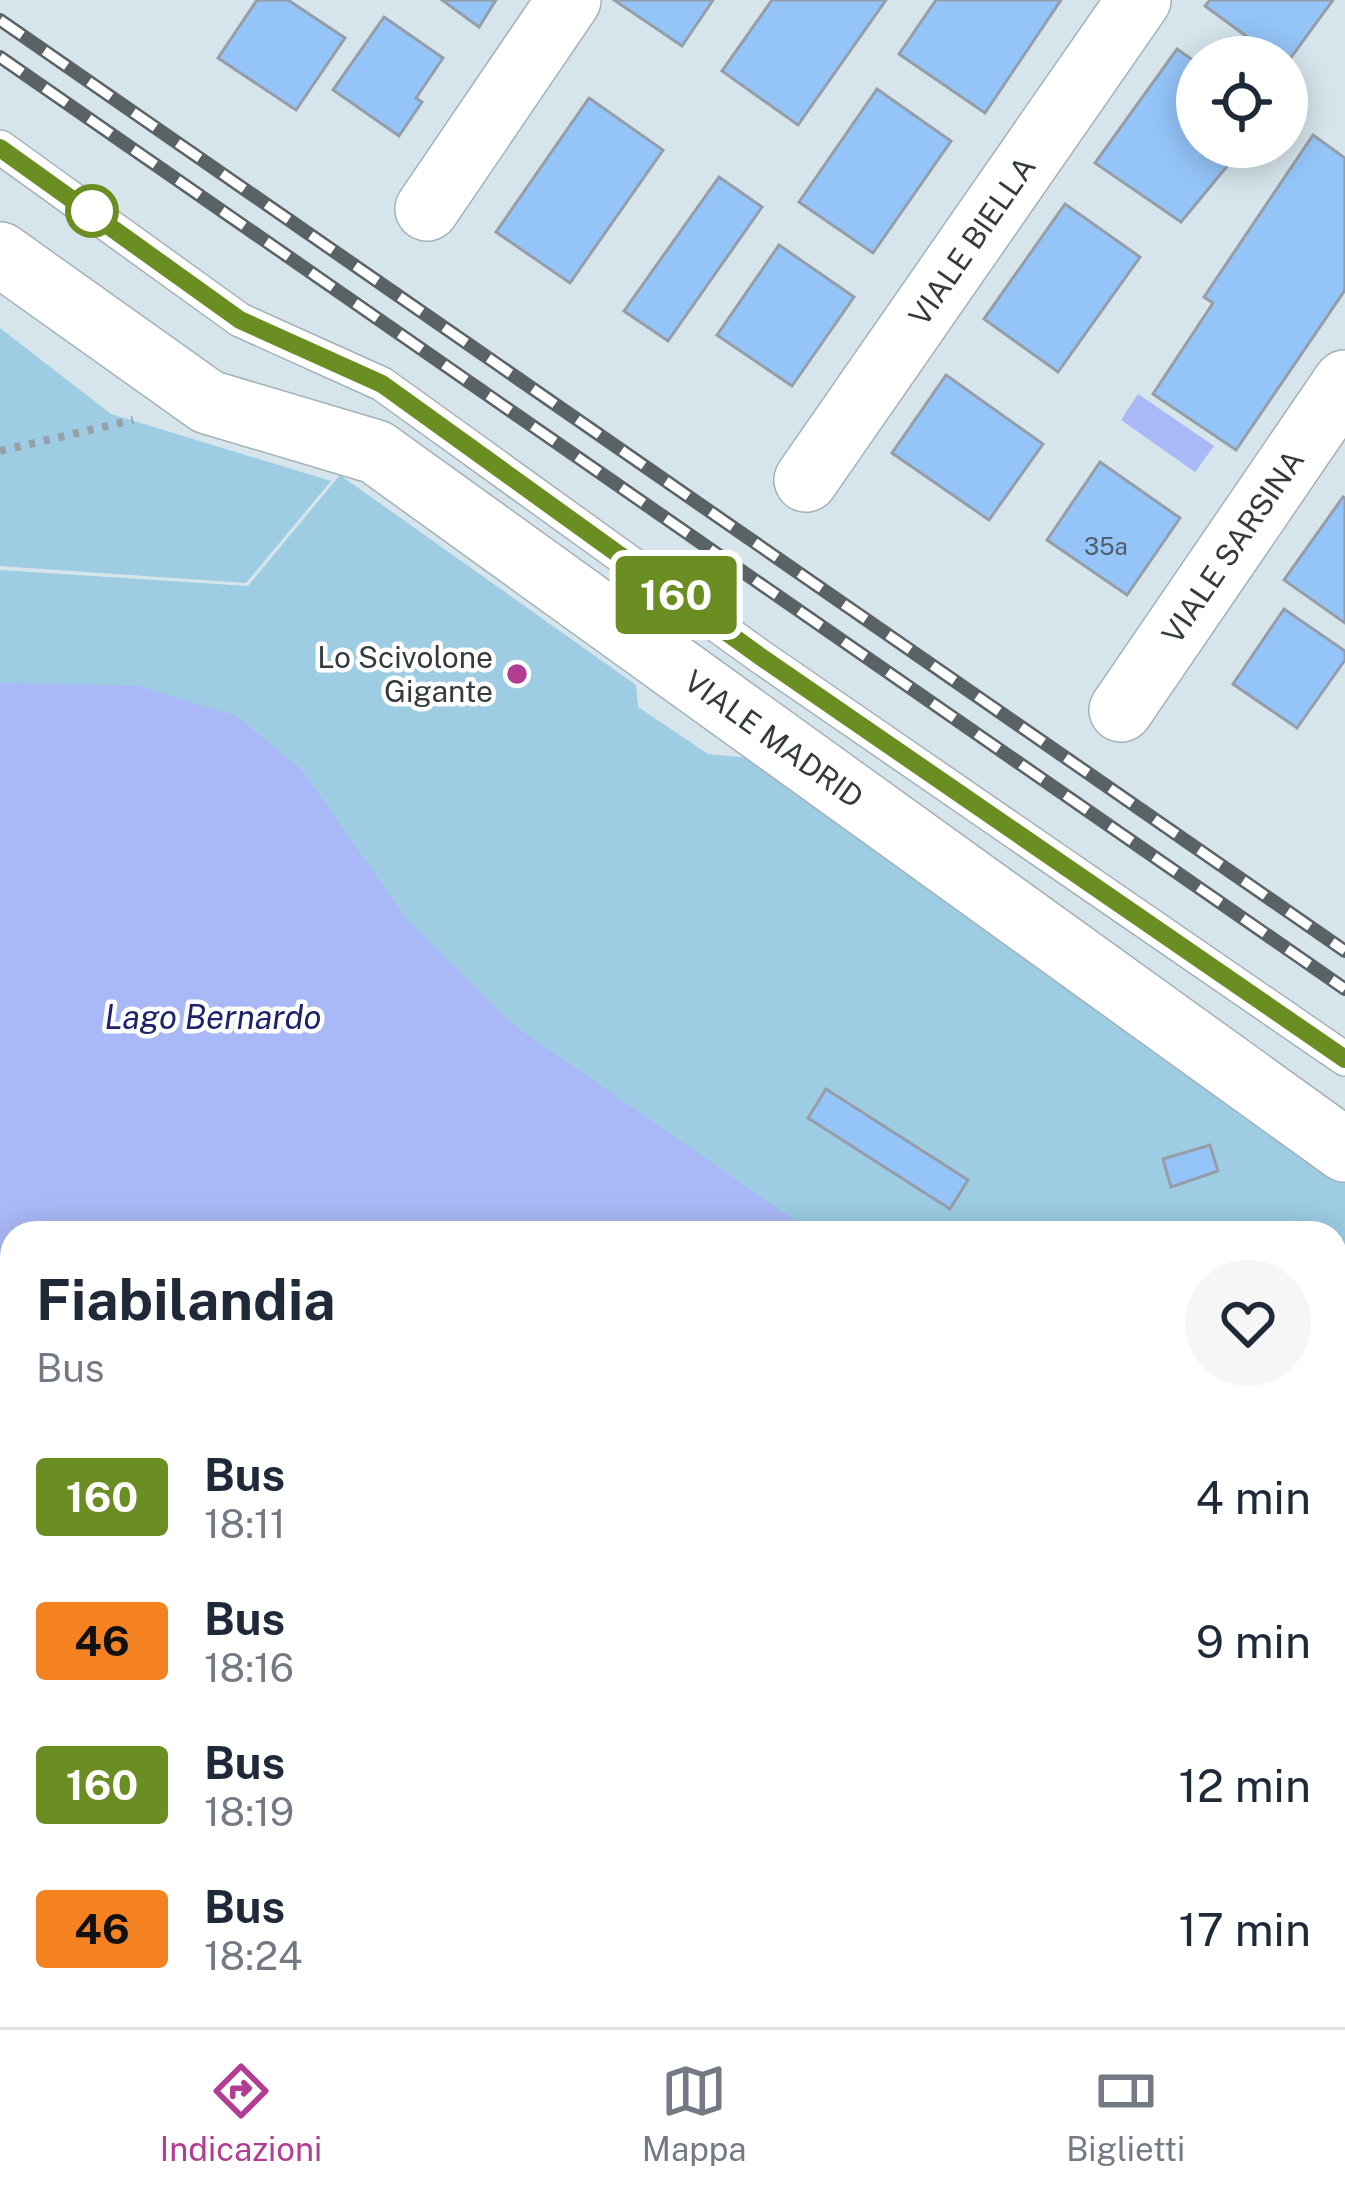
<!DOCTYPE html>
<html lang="it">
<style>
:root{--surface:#fff;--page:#f6f6f7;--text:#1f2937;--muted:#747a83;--line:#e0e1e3;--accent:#b33d93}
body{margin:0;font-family:"Public Sans",sans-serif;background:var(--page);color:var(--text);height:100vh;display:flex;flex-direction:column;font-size:45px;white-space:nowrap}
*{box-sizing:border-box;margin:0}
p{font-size:39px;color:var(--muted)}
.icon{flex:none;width:66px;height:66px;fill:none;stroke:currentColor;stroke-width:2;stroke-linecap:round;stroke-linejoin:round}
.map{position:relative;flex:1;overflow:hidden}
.sheet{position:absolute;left:0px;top:1221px;width:1347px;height:807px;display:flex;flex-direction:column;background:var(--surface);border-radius:36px 36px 0 0;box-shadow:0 6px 30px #0003}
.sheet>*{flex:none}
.badge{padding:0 24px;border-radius:9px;font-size:42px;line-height:78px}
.fabs{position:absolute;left:1176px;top:36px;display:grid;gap:24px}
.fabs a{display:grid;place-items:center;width:132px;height:132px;border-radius:50%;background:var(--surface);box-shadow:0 6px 30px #0003;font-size:60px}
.map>.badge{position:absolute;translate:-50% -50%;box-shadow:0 0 0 6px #fff}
.round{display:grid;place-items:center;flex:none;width:126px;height:126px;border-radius:63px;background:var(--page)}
.head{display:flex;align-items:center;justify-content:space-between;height:204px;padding:0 36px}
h1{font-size:57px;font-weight:700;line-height:90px}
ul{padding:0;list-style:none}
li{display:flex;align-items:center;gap:36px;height:144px;padding:0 36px}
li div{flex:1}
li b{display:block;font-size:45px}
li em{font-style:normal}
li .badge{min-width:132px;font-weight:700;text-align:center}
.menu{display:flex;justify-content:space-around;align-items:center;height:168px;border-top:3px solid var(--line);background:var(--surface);font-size:33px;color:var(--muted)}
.menu a{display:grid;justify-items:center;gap:6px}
.menu .on{color:var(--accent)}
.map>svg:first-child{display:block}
.green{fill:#9dcce3;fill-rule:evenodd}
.water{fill:#a9b8f6}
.building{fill:#94c4f8;stroke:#959ea8;stroke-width:3}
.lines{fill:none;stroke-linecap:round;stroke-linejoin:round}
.lane-casing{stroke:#a3b1b8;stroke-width:36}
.street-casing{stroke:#a3b1b8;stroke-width:66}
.path{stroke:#95a1a6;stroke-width:8;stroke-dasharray:6 9;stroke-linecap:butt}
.lane{stroke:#fff;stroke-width:33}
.street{stroke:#fff;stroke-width:63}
.rail-casing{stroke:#5a6265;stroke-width:14}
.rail{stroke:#fff;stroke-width:9;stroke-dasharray:27;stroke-linecap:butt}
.line-casing{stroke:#fff;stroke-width:27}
.line{stroke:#6b8e23;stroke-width:18}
.stop-dot{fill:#fff;stroke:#6b8e23;stroke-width:6}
.poi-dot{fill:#b33d93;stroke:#fff;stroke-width:4.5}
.labels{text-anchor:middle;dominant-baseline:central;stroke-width:9;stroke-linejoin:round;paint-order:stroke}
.number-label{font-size:24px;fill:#4d5d6c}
.street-label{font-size:30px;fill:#353b3d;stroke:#fff}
.poi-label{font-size:30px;fill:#353b3d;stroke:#fff;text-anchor:end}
.water-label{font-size:33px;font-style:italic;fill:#1e2369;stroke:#fff}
</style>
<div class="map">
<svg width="1345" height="2027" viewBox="0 0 1345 2027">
<rect width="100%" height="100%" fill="#d6e5ec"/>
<path class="green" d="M0,328L111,414L331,481L246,583L0,566Z
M340,475L636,685L638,707L708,754L749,758L1345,1167V2027H0V570L248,586ZM12,1233H1335V2016H12Z"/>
<path class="water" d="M1138,394L1214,446L1195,472L1121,420Z
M0,683L138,686L236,716L301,769L406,918L515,1026L813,1233H12V2016H402L393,2027H0Z"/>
<path class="building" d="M257,0H288L345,38L296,110L218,58Z
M442,0H496L479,27Z
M614,0H713L682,46Z
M772,0H886L798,125L722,71Z
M936,0H1061L985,113L899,54Z
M1210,0H1333L1287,63V57H1275L1205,6Z
M384,17L443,58L416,98L422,102L399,136L333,90Z
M1177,49L1197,63V147H1243L1181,222L1095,163Z
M877,89L951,141L873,253L799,202Z
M589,98L663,150L570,283L496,232Z
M1313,135L1345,158V290L1236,450L1153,394L1213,303L1204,297Z
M719,177L762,207L668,341L624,311Z
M1065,204L1140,257L1058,372L984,319Z
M779,245L854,297L792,386L717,335Z
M946,375L1043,444L989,520L892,453Z
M1100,462L1180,518L1127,595L1047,540Z
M1343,497L1345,498V623L1284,580Z
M1284,609L1345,651V660L1297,728L1233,684Z
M826,1089L968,1180L950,1209L808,1118Z
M1210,1145L1218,1171L1171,1187L1163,1159Z
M1335,1386L1345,1394V1477L1335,1462Z
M1345,1510V1548L1335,1555V1516Z
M612,2016H814L811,2027H617Z"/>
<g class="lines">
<g class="lane-casing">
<path id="lane" d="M0,147L240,320L382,384L761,657L1345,1059"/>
</g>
<g class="street-casing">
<g id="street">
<path d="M427,209L569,0"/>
<path id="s1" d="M0,254L208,402L376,452L1345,1150"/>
<path id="s2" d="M806,480L1139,0"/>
<path id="s3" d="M1121,710L1345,382"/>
</g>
</g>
<path class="path" d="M0,451L133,420"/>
<use href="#lane" class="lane"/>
<use href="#street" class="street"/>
<g class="rail-casing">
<path id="rail" d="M0,20L1345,951
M0,57L1345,989"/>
</g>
<use href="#rail" class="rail"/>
</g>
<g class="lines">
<g class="line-casing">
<path id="line" d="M0,148L240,320L382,384L761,657L1345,1059"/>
</g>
<use href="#line" class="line"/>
</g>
<circle class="stop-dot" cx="92" cy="211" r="24"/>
<circle class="poi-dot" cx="517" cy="674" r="12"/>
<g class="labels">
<g class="number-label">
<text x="1106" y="546">35a</text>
</g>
<g class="street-label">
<text stroke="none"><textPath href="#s2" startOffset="291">VIALE BIELLA</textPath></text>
<text stroke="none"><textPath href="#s3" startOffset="198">VIALE SARSINA</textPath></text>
<text stroke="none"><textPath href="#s1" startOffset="921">VIALE MADRID</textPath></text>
</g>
<g class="poi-label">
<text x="493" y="657">Lo Scivolone<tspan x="493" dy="34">Gigante</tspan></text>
</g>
<g class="water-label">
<text x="213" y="1017">Lago Bernardo</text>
</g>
</g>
</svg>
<div class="fabs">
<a><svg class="icon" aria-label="locate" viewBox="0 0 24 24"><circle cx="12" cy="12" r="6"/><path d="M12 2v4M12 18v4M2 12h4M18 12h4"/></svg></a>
</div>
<b class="badge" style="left:676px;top:595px;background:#6b8e23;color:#fff">160</b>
<section class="sheet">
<div class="head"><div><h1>Fiabilandia</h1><p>Bus</p></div><a class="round"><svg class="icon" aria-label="heart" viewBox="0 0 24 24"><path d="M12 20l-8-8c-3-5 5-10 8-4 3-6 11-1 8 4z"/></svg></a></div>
<ul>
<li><span class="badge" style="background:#6b8e23;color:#fff">160</span><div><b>Bus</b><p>18:11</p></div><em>4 min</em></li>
<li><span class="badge" style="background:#f58220;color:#111">46</span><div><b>Bus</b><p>18:16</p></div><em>9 min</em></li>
<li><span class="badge" style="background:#6b8e23;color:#fff">160</span><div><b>Bus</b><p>18:19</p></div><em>12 min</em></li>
<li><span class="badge" style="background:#f58220;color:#111">46</span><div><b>Bus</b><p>18:24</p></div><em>17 min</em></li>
</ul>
</section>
</div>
<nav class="menu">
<a class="on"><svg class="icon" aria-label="directions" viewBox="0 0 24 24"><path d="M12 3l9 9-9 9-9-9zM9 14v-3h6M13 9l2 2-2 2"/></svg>Indicazioni</a>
<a><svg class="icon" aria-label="map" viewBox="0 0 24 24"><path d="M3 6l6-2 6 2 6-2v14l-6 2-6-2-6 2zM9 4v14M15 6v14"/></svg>Mappa</a>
<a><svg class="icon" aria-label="tickets" viewBox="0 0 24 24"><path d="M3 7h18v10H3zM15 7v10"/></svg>Biglietti</a>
</nav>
